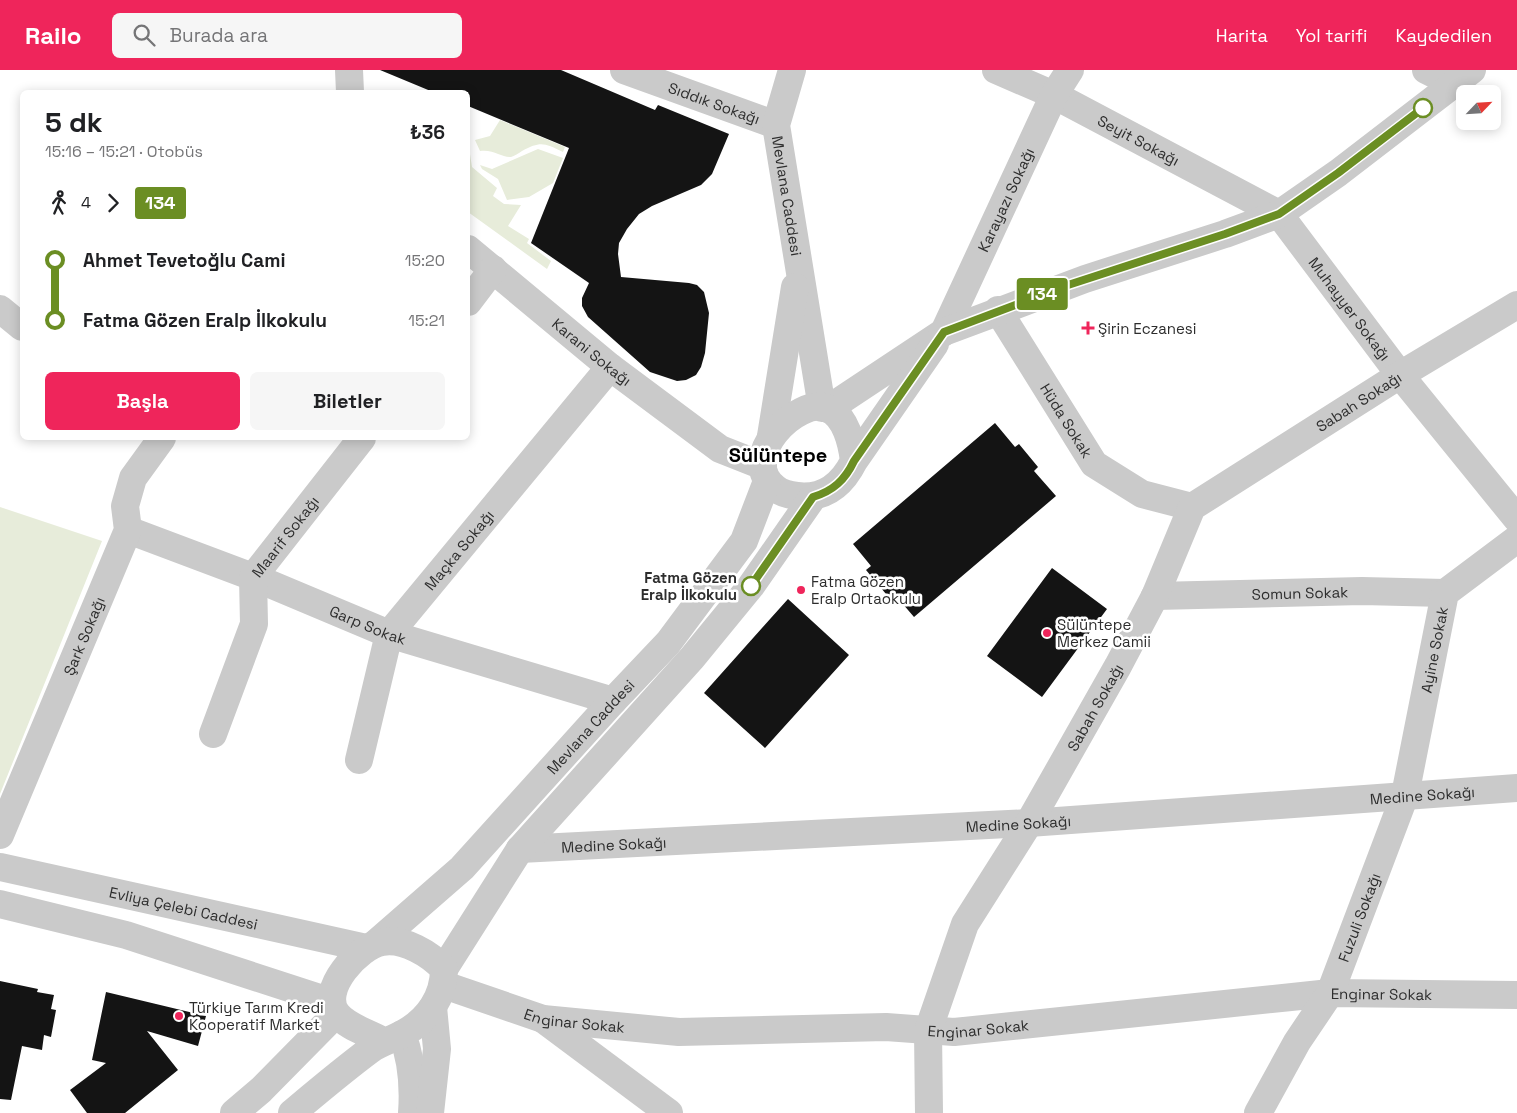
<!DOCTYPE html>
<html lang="tr">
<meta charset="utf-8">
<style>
:root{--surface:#fff;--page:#f6f6f6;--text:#202124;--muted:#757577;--accent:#ef255b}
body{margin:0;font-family:"Space Grotesk",sans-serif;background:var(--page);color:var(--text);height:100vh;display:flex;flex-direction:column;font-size:19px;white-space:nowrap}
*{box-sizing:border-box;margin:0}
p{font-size:16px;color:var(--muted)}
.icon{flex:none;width:28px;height:28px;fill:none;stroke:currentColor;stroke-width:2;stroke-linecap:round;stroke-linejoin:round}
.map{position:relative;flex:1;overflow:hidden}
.drawer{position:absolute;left:20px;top:20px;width:450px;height:350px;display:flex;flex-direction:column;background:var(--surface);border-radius:8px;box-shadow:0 2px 12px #0003}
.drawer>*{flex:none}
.badge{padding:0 10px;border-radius:4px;font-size:18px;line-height:32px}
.needle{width:32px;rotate:65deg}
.tools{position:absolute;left:1456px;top:15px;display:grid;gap:10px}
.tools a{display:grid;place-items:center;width:45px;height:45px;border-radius:8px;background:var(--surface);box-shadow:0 2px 12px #0003;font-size:25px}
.map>.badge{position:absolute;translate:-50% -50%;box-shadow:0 0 0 2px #fff}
.legs{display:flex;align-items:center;gap:8px;height:55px;padding:0 25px;font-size:16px}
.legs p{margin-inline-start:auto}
.head{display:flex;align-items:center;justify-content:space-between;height:85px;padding:0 25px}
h1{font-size:28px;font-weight:800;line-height:38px}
.cta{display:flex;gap:10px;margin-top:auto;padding:10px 25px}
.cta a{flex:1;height:58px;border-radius:8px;background:var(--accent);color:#fff;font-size:20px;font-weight:800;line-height:58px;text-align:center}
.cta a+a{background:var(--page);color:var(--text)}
ul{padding:0 25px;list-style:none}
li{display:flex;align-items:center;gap:18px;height:60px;font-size:19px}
li i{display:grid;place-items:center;width:8px;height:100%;margin:0 6px;background:currentColor}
li i::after{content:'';width:12px;height:12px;margin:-6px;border:4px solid;border-radius:50%;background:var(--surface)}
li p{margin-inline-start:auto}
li:first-child i{background:linear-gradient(#0000 50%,currentColor 0)}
li:last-child i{background:linear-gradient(currentColor 50%,#0000 0)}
header{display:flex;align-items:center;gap:30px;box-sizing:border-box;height:70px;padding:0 25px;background:var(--accent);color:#fff}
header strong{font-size:24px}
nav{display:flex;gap:28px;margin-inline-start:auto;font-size:18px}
.search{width:350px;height:45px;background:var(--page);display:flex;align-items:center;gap:12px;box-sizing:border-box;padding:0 18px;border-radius:8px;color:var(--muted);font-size:19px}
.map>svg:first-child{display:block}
.green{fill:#e7ecda}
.building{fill:#141414}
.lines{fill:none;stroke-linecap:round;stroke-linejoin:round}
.minor{stroke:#cacaca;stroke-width:28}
.tertiary{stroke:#cacaca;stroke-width:28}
.line-1-casing{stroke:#fff;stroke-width:11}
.line-1{stroke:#6b8e23;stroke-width:8}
.stop-1-dot{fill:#fff;stroke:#6b8e23;stroke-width:2.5}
.poi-dot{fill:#ef255b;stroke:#fff;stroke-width:2}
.labels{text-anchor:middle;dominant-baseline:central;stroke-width:5;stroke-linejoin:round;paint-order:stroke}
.street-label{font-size:15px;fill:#2d2d2d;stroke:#fff}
.poi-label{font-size:15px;fill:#2d2d2d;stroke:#fff;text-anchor:start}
.stop-label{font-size:15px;font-weight:bold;fill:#2d2d2d;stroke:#fff;text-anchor:end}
.district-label{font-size:20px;font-weight:bold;fill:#000;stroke:#fff}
</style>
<header>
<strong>Railo</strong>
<div class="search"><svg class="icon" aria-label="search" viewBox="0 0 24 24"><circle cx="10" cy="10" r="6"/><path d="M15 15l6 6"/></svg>Burada ara</div>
<nav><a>Harita</a><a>Yol tarifi</a><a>Kaydedilen</a></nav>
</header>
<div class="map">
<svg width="1517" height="1043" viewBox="0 0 1517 1043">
<rect width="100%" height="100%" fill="#fff"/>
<path class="green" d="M500,50L565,77L563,82C544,73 541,71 522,81C519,83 514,86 511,87C502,88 494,79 480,81L475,70L490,66Z
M468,71L472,97L497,118L493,126L504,134L521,135L508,156L529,169L527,173L551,191L547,199L468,142Z
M538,79L563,88L553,113L529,127L507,130L498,109L482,99L480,95L492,99Z
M0,437L102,471L0,724Z"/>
<path class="building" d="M380,0H561L655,40L658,35L729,64L712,104L701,115L652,136L639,144L627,159L619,173L618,184L621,207L689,213L697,215L704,222L709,243L705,283L701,297L696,305L686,310L677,311L650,302L588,247L582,236V228L589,213L531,173L569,78L468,36V22H433Z
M995,353L1015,377L1019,374L1038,397L1034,401L1056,426L914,547L896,526L891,530L866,500L871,496L853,474Z
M1052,498L1107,539L1042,627L987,586Z
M788,529L849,585L765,678L704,623Z
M0,911L38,919L37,922L54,925L51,939L56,940L51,967L44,965L42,980L22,976L11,1030L0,1029Z
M106,922L206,946L198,976L147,961L178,1000L125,1043H87L70,1020L106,993L92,990Z"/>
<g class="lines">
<g class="minor">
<path d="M349,0L350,22"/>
<path id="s1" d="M624,0L776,55"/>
<path id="s2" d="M792,0L776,55L822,338"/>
<path id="s3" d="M996,0L1054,25L1279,144L1400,305L1517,449"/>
<path d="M1426,0L1454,14"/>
<path id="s4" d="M468,179L610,297L720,379L763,396"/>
<path d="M468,232L493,199"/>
<path d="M0,239L22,257"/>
<path id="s5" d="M998,240L1094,394L1142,424L1192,437"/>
<path id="s6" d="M944,262L1054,25L1070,0"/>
<path d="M771,366L795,217"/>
<path id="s7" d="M128,460L253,507L389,564L613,631"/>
<path id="s8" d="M1155,526L1362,521L1445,523"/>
<path id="s9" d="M213,664L254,554L253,507L362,368"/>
<path id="s10" d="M359,690L389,564L610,297"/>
<path id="s11" d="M0,765L128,460L125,436L133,408L162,368"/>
<path id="s12" d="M520,779L1029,753L1517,718"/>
<path id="s13" d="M444,915L543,949L679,962L886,957L954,962L1330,923L1517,925"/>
<path d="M543,949L669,1043"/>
<path d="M402,964C412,990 414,1016 412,1043"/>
<path d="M430,1043L437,979L433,937"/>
<path id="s14" d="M929,1043L928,961L965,854L1029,753L1118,596L1155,526L1192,437L1400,305L1517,235"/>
<path id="s15" d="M1258,1043L1297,972L1330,923L1405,725L1445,523L1517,469"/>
</g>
<g class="tertiary">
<path d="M828,339L944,262L1085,209L1225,164L1279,144L1338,103L1472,0"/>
<path d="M854,391C852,374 846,346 827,338C798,327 736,387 775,418C781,423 789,425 797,426C824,429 842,415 854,391L935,274"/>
<path id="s16" d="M0,797L366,878"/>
<path d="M0,834L126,865L332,932"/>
<path id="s17" d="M376,873L462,798L613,631L668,573L744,471L767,411"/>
<path d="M444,899L520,779L692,588L751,516L813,427"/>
<path d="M234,1043L261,1020L336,944"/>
<path d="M292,1043C317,1022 343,1000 370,980C381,972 392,970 404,963C428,950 444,927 444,899C430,884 404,868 382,872C359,876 318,920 337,944C347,957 369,963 383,971"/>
</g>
</g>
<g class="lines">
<g class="line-1-casing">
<path id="line-1" d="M751,516L813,427C833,421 845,410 854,391L944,262L1068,215L1225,164L1279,144L1338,103L1423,38"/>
</g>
<use href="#line-1" class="line-1"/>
</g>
<g class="stop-1-dot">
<circle cx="1423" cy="38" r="9"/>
<circle cx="751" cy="516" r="9"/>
</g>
<g class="poi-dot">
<path d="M1085.5 250.5h5v5h5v5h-5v5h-5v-5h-5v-5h5z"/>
<circle cx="801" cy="520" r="5"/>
<circle cx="1047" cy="563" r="5"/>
<circle cx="179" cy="946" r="5"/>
</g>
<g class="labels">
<g class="street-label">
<text stroke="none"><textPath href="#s1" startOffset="96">Sıddık Sokağı</textPath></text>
<text stroke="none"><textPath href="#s3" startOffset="159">Seyit Sokağı</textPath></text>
<text stroke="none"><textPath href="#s2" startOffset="129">Mevlana Caddesi</textPath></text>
<text stroke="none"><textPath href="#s6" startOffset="146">Karayazı Sokağı</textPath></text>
<text stroke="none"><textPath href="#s3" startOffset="436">Muhayyer Sokağı</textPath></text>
<text stroke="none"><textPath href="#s4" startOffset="161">Karani Sokağı</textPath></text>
<text stroke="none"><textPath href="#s14" startOffset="868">Sabah Sokağı</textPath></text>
<text stroke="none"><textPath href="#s5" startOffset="130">Hüda Sokak</textPath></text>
<text stroke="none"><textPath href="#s9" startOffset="216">Maarif Sokağı</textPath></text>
<text stroke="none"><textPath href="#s10" startOffset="239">Maçka Sokağı</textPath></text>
<text stroke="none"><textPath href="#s8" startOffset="145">Somun Sokak</textPath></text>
<text stroke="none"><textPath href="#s7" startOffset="258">Garp Sokak</textPath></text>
<text stroke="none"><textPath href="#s11" startOffset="216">Şark Sokağı</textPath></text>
<text stroke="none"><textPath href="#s15" startOffset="500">Ayine Sokak</textPath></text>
<text stroke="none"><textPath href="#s14" startOffset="448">Sabah Sokağı</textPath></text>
<text stroke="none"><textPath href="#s17" startOffset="305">Mevlana Caddesi</textPath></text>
<text stroke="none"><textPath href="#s12" startOffset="904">Medine Sokağı</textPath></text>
<text stroke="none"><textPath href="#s12" startOffset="499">Medine Sokağı</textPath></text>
<text stroke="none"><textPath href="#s12" startOffset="94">Medine Sokağı</textPath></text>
<text stroke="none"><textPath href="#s16" startOffset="188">Evliya Çelebi Caddesi</textPath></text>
<text stroke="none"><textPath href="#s15" startOffset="221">Fuzuli Sokağı</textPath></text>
<text stroke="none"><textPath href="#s13" startOffset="946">Enginar Sokak</textPath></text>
<text stroke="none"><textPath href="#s13" startOffset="136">Enginar Sokak</textPath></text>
<text stroke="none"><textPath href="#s13" startOffset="541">Enginar Sokak</textPath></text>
</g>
<g class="poi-label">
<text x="1098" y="258">Şirin Eczanesi</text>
<text x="811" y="511">Fatma Gözen<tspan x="811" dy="17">Eralp Ortaokulu</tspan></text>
<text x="1057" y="554">Sülüntepe<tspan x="1057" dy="17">Merkez Camii</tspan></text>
<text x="189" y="937">Türkiye Tarım Kredi<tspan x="189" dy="17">Kooperatif Market</tspan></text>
</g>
<g class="stop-label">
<text x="737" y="507">Fatma Gözen<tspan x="737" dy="17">Eralp İlkokulu</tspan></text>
</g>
<g class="district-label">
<text x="778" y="385">Sülüntepe</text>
</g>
</g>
</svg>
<div class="tools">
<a><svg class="needle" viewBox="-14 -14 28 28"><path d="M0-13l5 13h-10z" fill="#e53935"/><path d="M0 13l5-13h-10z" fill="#757577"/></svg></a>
</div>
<b class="badge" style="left:1042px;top:224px;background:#6b8e23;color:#fff">134</b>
<section class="drawer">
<div class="head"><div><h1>5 dk</h1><p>15:16 – 15:21 · Otobüs</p></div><b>₺36</b></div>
<div class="legs"><svg class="icon" aria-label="walk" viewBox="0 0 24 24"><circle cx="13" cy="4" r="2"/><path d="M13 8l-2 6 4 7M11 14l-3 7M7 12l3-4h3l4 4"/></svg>4<svg class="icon" aria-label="forward" viewBox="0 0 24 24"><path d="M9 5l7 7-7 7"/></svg><b class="badge" style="background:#6b8e23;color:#fff">134</b></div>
<ul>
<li><i style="color:#6b8e23"></i><b>Ahmet Tevetoğlu Cami</b><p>15:20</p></li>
<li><i style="color:#6b8e23"></i><b>Fatma Gözen Eralp İlkokulu</b><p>15:21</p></li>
</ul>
<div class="cta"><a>Başla</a><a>Biletler</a></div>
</section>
</div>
